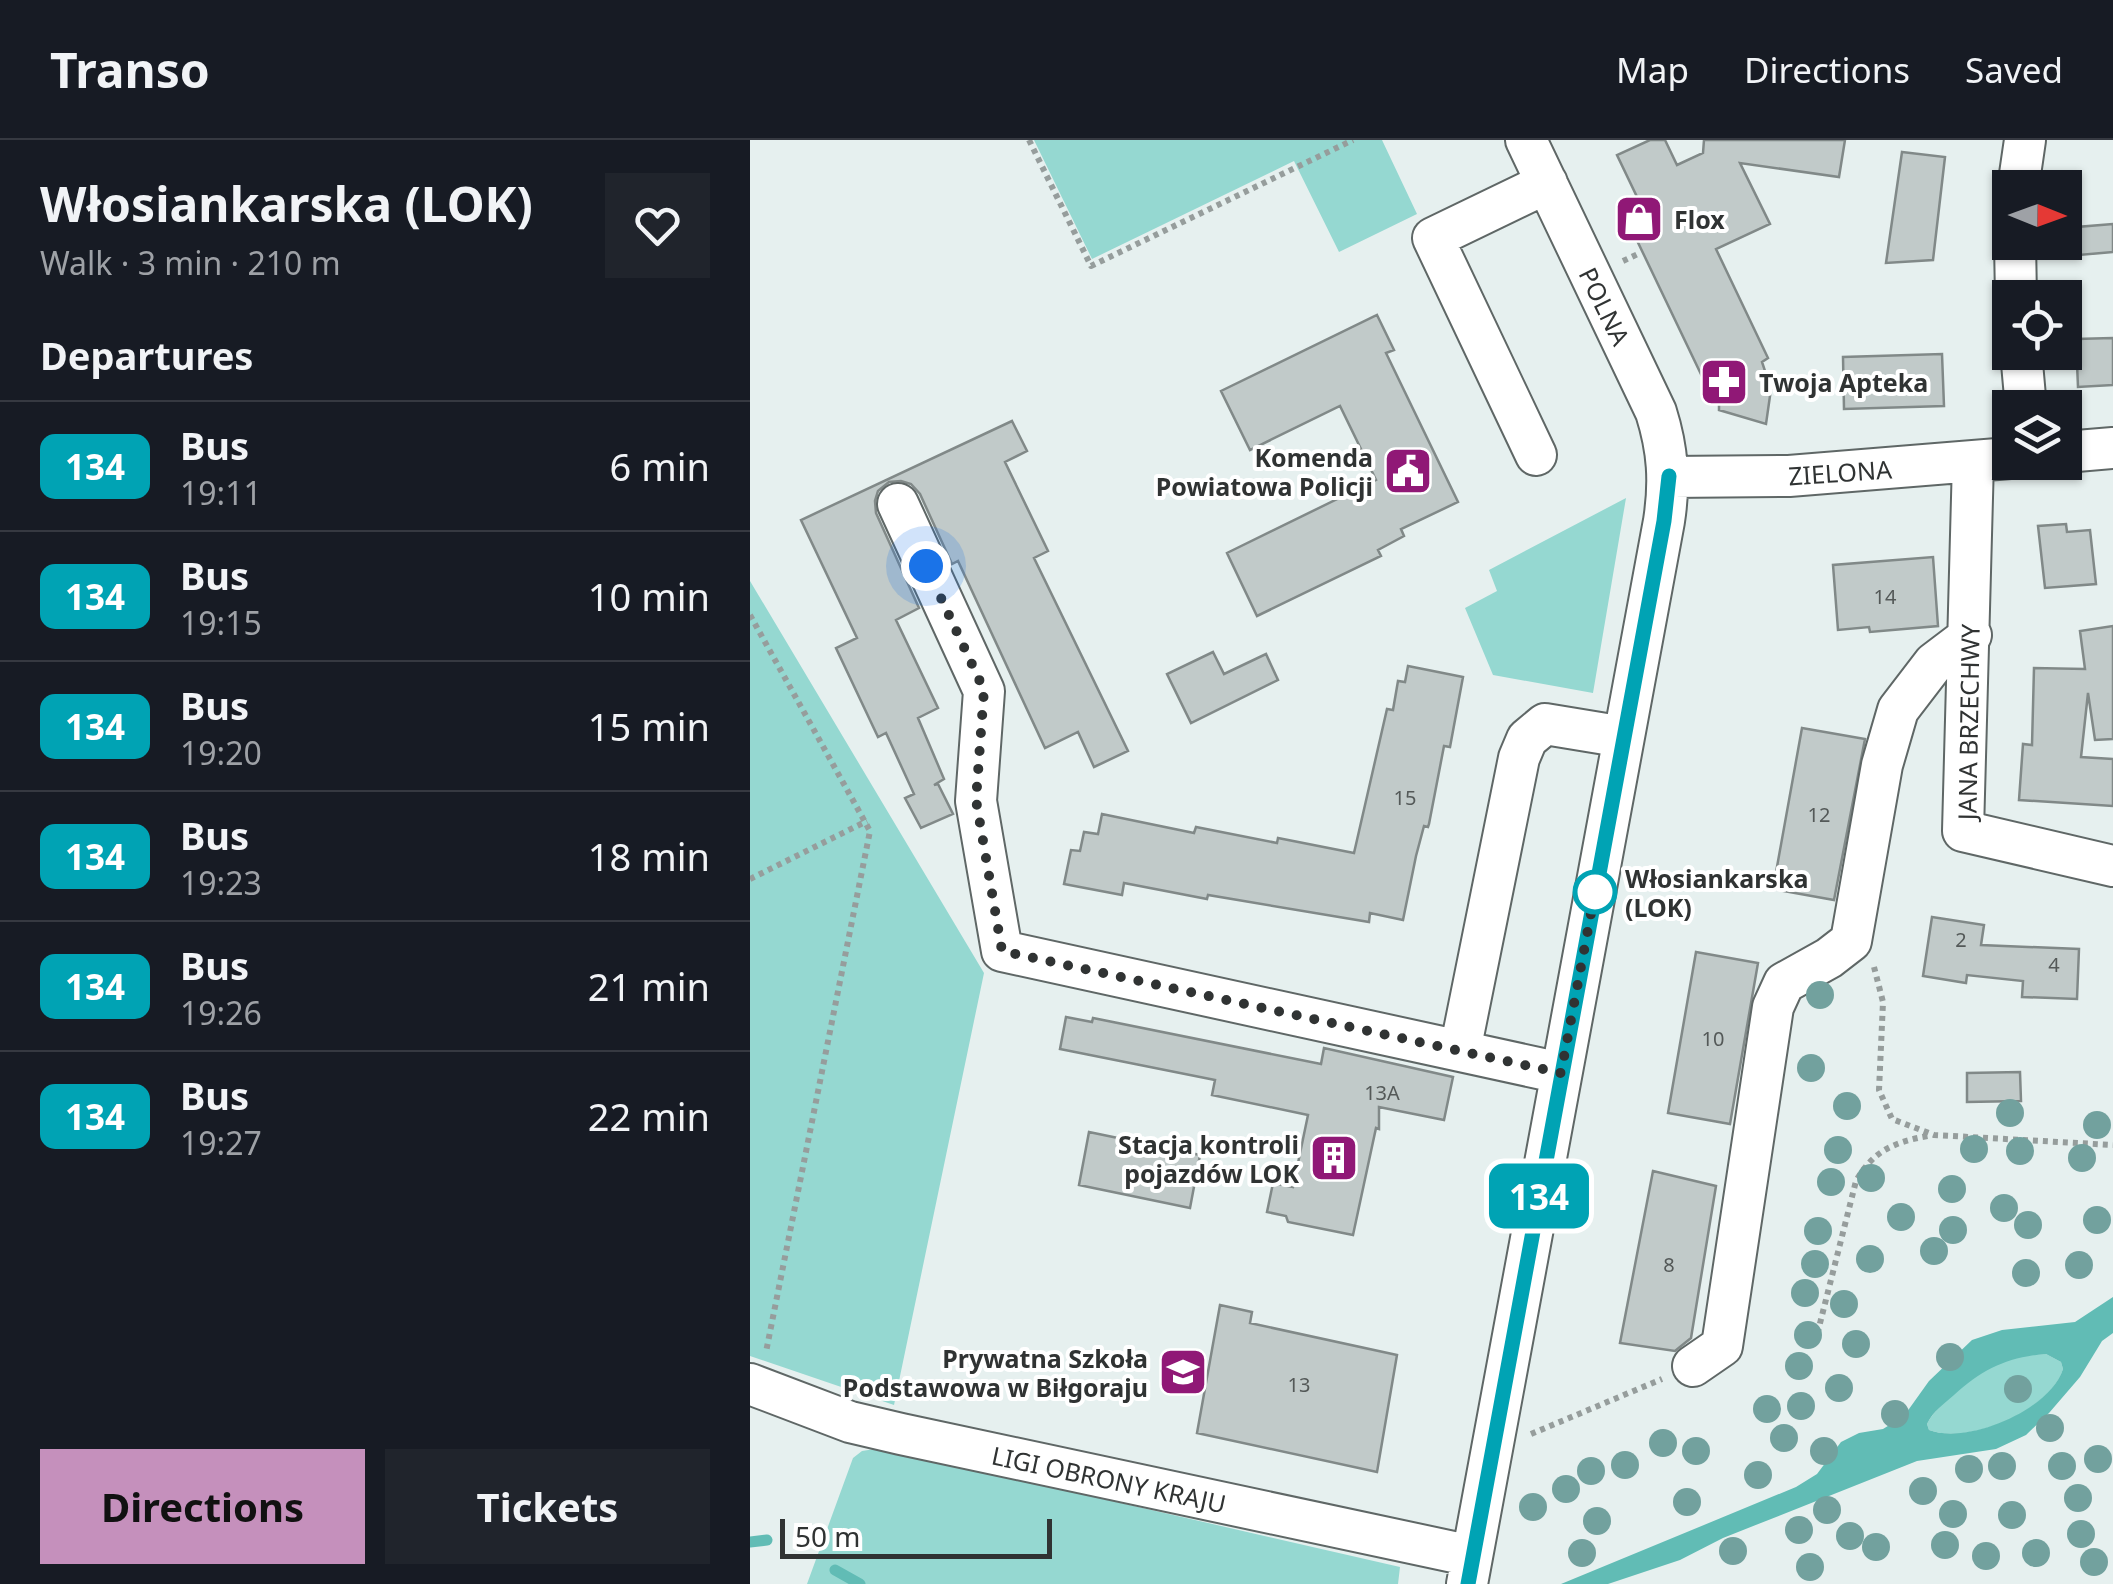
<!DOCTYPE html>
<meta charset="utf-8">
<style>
:root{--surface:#171b24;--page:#20242c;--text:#f1f3f6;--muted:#9ea1a6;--line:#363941;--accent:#c590bc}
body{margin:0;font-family:"Noto Sans",sans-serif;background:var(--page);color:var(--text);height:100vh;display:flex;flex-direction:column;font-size:38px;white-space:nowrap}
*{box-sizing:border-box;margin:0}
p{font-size:32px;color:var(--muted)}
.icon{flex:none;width:55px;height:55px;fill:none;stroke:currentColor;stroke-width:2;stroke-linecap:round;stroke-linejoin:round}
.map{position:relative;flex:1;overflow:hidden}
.side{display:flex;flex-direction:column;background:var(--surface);width:750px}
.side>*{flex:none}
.badge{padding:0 20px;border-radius:15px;font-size:35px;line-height:65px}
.needle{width:65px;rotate:91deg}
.buttons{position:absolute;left:1242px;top:30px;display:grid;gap:20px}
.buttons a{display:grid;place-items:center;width:90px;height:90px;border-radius:0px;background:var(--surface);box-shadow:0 2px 8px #0004;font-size:50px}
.scale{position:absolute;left:30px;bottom:25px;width:272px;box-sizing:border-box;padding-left:10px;border:5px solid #303333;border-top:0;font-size:28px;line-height:35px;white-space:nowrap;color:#303333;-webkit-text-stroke:8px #fff;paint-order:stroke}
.you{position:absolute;width:50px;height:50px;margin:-25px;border:8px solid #fff;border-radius:50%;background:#1a73e8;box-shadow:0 0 0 15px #1a73e833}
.map>.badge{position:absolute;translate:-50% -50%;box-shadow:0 0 0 5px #fff}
h2{padding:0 40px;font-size:38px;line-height:90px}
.round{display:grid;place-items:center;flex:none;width:105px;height:105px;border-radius:0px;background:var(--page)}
.overview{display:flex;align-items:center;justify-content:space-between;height:170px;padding:0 40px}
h1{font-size:48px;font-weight:700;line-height:75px}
.button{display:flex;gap:20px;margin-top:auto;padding:20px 40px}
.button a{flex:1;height:115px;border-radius:0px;background:var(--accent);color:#111;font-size:40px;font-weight:700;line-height:115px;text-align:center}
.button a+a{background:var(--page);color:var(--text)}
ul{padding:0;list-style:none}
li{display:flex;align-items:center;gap:30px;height:130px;padding:0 40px;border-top:2px solid var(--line)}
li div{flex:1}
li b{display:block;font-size:38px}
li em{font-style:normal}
li .badge{min-width:110px;font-weight:700;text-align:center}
header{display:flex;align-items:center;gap:60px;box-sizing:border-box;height:140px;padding:0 50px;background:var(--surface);border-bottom:2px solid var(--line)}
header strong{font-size:48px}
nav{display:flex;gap:55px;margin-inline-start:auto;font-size:35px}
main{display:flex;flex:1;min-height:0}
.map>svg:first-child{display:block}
.green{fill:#95d8d1}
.water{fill:#61bcb5;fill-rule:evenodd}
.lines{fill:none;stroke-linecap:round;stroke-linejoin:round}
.stream{stroke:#61bcb5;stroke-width:11}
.building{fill:#c1cac9;stroke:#818988;stroke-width:2.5}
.minor-casing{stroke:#5f6766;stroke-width:44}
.path{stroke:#969d9c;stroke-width:6;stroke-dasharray:5 5;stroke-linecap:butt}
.minor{stroke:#fff;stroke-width:40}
.tree{fill:#72a19e}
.line-casing{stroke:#fff;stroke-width:22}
.line{stroke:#00a3b4;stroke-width:15}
.walk{stroke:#303333;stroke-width:10;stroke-dasharray:0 18}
.stop-dot{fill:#fff;stroke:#00a3b4;stroke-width:5}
.labels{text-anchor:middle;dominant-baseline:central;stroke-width:8;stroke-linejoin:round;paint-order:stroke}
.number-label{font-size:20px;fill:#545958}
.poi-label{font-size:25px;font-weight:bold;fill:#303333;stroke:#fff;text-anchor:end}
.street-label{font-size:25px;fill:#303333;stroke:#fff}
.stop-label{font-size:25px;font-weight:bold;fill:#303333;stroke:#fff;text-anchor:start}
</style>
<header>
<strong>Transo</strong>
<nav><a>Map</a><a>Directions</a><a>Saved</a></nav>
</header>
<main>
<section class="side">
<div class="overview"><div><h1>Włosiankarska (LOK)</h1><p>Walk · 3 min · 210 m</p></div><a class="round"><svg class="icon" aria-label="heart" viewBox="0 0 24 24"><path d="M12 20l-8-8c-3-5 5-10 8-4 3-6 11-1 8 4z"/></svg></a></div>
<h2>Departures</h2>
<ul>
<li><span class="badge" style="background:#00a3b4;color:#fff">134</span><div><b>Bus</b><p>19:11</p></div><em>6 min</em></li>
<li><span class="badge" style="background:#00a3b4;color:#fff">134</span><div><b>Bus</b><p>19:15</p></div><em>10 min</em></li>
<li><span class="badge" style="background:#00a3b4;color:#fff">134</span><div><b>Bus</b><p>19:20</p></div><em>15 min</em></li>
<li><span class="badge" style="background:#00a3b4;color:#fff">134</span><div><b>Bus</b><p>19:23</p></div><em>18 min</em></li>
<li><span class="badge" style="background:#00a3b4;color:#fff">134</span><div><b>Bus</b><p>19:26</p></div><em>21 min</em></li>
<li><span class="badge" style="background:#00a3b4;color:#fff">134</span><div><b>Bus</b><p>19:27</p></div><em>22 min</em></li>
</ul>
<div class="button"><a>Directions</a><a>Tickets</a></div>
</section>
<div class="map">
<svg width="1363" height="1444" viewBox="0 0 1363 1444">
<rect width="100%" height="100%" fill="#e6f0ef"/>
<path class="green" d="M284,0H632L667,74L589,112L544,21L342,119Z
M876,358L843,553L743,535L715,468L747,451L739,430Z
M0,441L234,833L144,1265L0,1216Z
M1296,1214L1311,1222L1313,1229C1300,1271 1219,1305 1179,1290L1177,1284C1188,1262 1232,1226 1256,1219C1269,1216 1283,1215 1296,1214Z
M131,1308L650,1427L648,1444H57L103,1318L112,1311Z"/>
<path class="water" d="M1363,1157V1193L1352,1201L1330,1237L1299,1273L1276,1295L1246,1309L1167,1321L973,1398L930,1420L858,1444H811L1046,1347L1067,1334L1091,1302L1109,1293L1133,1289L1154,1276L1179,1241L1222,1200L1252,1190L1325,1182ZM1296,1214L1311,1222L1313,1229C1300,1270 1218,1305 1179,1290L1177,1284C1183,1271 1194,1264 1204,1255C1233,1229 1257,1217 1296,1214Z"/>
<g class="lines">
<path class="stream" d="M0,1402L17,1400
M85,1430L110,1444"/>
</g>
<path class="building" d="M900,0H915L927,25L953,13L954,0H1095L1089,37L990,23L1020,84L966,109L1018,218L1012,222L1021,249L1016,284L969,270V257L960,253L871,67L888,59L867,15Z
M1152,12L1195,17L1183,120L1136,123Z
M1363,84V112L1329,115L1327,87Z
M627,175L644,210L636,213L708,362L651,389L654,396L628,410L631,416L507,476L477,413L626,340L590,266L500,310L471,251Z
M1363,198V245L1328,247L1326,199Z
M1192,214L1194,266L1094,269L1093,217Z
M262,281L277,311L255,322L298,411L284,418L378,611L344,627L328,592L295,608L208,421L202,424L170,354L161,344L151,341L139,342L128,351L125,361L126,373L169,468L146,480L188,568L168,578L194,639L184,645L188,644L203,674L171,688L155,658L164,654L136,593L128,597L86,508L107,498L51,380Z
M1316,384L1317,392L1340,390L1346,444L1295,448L1288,386Z
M1183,417L1188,486L1120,492L1119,487L1088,490L1083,425Z
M1363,486V599L1345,600L1338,553L1331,617L1363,619V666L1269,660L1273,604L1282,605L1284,528L1335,529L1330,491Z
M463,512L474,534L516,514L528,540L441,583L417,534Z
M658,526L713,537L700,607L694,606L679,684L678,687L674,686L666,716L653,780L620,773L619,782L458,755L457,759L374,743L372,755L314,744L321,710L330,711L334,692L348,694L352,674L444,693L446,687L527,703L528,698L604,713L637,569L643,570L648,541L655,542Z
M1052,588L1115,599L1084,760L1023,749Z
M1182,777L1234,785L1231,805L1329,809L1327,859L1272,857L1273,841L1217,835L1216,843L1173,836Z
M946,812L1008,823L980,984L918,973Z
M316,877L342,882L343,878L571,924L574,908L703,937L694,980L629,967V989L626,988L603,1095L538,1082L536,1076L517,1072L523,1043L543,1047L558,975L462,955L465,940L310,909Z
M1270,932L1271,961L1217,962V933Z
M339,992L450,1015L440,1068L329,1045Z
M903,1031L966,1046L941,1198L925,1211L870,1203Z
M470,1165L502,1172L500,1183L647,1215L627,1332L447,1293Z"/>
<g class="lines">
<g class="minor-casing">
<path id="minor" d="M1268,48L1275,0
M1265,102L1266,158
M1271,212L1276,268
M1315,312L1363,308
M786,315L683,98L797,43
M1223,321L1213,691L1363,726
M919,337L1039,336L1260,318
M148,364L234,551L226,661L252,811L811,933
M710,911L769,618L777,599L795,584L874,597
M943,1226L972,1206L1023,867L1034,843L1079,818L1101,801L1132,625L1148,570L1184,523L1221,495
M0,1244L100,1282L151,1294L722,1416
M717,1444L914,381C920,342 918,310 906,272L776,0"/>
</g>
<path class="path" d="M279,0L341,126L603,0
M873,121L890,113
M0,475L120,691L16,1212
M0,739L117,681
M1124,827L1133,862L1129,950L1142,979L1184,995L1363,1005
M1065,1203L1106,1041C1123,1011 1144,1002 1178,996
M781,1294L912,1239"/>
<use href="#minor" class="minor"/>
</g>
<g class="tree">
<circle cx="1070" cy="855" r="14"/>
<circle cx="1061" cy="928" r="14"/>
<circle cx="1097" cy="966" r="14"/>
<circle cx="1260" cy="973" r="14"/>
<circle cx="1347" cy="985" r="14"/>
<circle cx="1224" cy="1009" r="14"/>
<circle cx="1088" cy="1010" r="14"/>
<circle cx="1270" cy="1011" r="14"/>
<circle cx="1332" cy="1018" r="14"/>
<circle cx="1121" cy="1038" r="14"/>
<circle cx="1081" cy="1042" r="14"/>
<circle cx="1202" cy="1049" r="14"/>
<circle cx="1254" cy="1068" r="14"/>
<circle cx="1151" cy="1077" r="14"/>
<circle cx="1347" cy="1080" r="14"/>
<circle cx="1278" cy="1085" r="14"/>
<circle cx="1203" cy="1090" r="14"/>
<circle cx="1068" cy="1091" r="14"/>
<circle cx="1184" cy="1111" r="14"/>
<circle cx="1120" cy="1119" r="14"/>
<circle cx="1065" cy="1124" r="14"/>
<circle cx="1329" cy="1125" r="14"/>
<circle cx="1276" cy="1133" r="14"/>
<circle cx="1055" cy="1153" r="14"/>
<circle cx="1094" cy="1164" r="14"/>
<circle cx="1058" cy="1195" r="14"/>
<circle cx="1106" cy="1204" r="14"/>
<circle cx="1200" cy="1217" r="14"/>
<circle cx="1049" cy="1226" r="14"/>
<circle cx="1089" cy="1248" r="14"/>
<circle cx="1268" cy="1249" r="14"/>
<circle cx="1051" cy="1266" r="14"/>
<circle cx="1017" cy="1269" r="14"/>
<circle cx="1145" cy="1274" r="14"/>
<circle cx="1300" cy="1288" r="14"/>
<circle cx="1034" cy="1298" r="14"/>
<circle cx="913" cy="1303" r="14"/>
<circle cx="946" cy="1311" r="14"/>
<circle cx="1074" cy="1311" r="14"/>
<circle cx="1348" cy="1319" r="14"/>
<circle cx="875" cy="1325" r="14"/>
<circle cx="1252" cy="1326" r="14"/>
<circle cx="1312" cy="1326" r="14"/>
<circle cx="1219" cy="1329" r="14"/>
<circle cx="841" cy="1331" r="14"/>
<circle cx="1008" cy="1335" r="14"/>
<circle cx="816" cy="1349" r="14"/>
<circle cx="1173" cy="1351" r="14"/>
<circle cx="1328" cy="1358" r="14"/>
<circle cx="937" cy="1362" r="14"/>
<circle cx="783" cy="1367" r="14"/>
<circle cx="1077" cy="1370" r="14"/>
<circle cx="1203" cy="1374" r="14"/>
<circle cx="1262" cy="1375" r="14"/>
<circle cx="847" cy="1381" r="14"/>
<circle cx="1049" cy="1390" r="14"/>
<circle cx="1331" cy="1394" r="14"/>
<circle cx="1100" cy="1396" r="14"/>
<circle cx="1195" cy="1405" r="14"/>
<circle cx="1126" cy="1407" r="14"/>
<circle cx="983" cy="1411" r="14"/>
<circle cx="832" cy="1413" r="14"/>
<circle cx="1286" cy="1413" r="14"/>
<circle cx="1236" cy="1416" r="14"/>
<circle cx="1344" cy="1422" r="14"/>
<circle cx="1060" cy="1427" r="14"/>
</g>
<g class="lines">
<g class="line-casing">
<path id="line" d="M718,1444L914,381L919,336"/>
</g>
<use href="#line" class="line"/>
<path class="walk" d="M176,426L234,550L226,660L252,811L811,933L845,752"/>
</g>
<defs>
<g id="shop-square" transform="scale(2.5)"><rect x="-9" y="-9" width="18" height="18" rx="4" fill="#901876" stroke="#fff"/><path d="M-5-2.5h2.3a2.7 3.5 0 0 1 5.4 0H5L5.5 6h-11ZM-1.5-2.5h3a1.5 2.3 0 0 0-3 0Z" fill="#fff"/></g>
<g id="pharmacy-square" transform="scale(2.5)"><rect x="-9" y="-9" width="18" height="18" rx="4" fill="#901876" stroke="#fff"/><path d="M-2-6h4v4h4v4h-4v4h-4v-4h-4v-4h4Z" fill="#fff"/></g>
<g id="civic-square" transform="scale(2.5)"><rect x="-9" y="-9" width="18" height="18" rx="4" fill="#901876" stroke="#fff"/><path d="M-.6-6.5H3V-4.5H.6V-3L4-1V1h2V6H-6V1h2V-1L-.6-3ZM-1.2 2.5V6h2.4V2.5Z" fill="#fff"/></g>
<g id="building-square" transform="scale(2.5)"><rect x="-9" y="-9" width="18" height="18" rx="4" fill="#901876" stroke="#fff"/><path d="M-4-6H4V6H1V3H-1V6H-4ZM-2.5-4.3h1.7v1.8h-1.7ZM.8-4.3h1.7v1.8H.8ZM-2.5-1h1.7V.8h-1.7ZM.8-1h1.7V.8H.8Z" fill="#fff"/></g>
<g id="school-square" transform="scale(2.5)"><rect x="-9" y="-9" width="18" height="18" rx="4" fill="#901876" stroke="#fff"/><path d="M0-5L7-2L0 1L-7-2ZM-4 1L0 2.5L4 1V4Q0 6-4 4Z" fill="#fff"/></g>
</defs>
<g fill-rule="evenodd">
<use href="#shop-square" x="889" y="79"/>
<use href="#pharmacy-square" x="974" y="242"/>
<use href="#civic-square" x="658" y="331"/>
<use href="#building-square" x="584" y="1018"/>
<use href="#school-square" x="433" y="1232"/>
</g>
<circle class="stop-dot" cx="845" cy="752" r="20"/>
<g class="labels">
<g class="number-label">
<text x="1135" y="456">14</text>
<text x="655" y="657">15</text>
<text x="1069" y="674">12</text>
<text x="1211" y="799">2</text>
<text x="1304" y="824">4</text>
<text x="963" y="898">10</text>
<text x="632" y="952">13A</text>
<text x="919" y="1124">8</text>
<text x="549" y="1244">13</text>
</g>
<g class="poi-label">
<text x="924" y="79" text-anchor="start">Flox</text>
<text x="1009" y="242" text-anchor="start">Twoja Apteka</text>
<text x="623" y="317">Komenda<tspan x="623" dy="29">Powiatowa Policji</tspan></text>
<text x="549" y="1004">Stacja kontroli<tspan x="549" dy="29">pojazdów LOK</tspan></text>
<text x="398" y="1218">Prywatna Szkoła<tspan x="398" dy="29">Podstawowa w Biłgoraju</tspan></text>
</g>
<g class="street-label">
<text transform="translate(855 166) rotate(64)">POLNA</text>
<text transform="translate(1090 332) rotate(-4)">ZIELONA</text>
<text transform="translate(1218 582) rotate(-89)">JANA BRZECHWY</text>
<text transform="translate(359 1339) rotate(12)">LIGI OBRONY KRAJU</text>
</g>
<g class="stop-label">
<text x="875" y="738">Włosiankarska<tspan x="875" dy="29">(LOK)</tspan></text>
</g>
</g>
</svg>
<div class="buttons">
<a><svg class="needle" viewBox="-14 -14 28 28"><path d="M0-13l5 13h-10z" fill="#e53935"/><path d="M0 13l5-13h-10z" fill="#9ea1a6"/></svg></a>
<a><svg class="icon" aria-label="locate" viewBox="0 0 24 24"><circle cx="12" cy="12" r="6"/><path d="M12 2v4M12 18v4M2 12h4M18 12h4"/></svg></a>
<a><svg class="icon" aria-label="layers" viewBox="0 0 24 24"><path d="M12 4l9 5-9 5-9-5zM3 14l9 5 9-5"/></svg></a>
</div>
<div class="scale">50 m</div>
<div class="you" style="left:176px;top:426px"></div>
<b class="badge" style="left:789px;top:1056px;background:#00a3b4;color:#fff">134</b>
</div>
</main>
